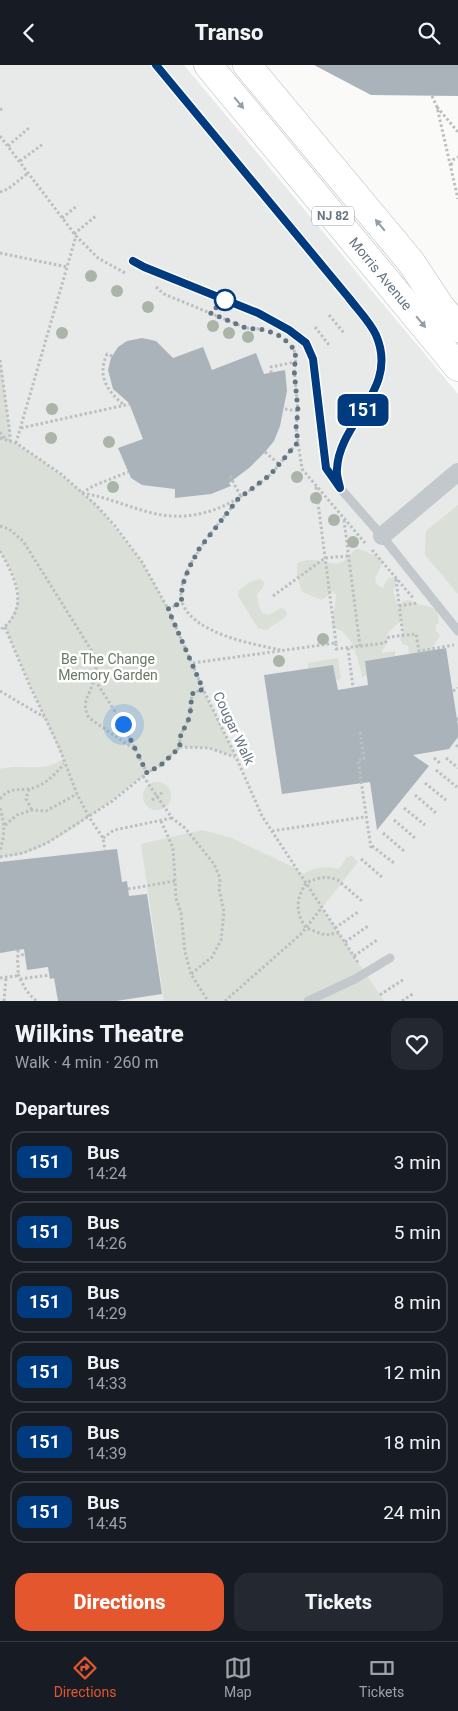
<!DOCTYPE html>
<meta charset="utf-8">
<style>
:root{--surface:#171b24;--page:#242831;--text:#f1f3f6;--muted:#9ea1a6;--line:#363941;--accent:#e4572e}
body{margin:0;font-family:Roboto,sans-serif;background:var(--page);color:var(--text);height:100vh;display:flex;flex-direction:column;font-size:19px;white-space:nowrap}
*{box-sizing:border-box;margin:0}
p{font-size:16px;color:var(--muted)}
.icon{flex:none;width:28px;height:28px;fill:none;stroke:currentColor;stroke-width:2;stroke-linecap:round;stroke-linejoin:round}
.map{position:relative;height:936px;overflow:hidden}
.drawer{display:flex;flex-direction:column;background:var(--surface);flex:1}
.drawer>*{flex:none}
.badge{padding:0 10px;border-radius:8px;font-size:18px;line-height:32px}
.you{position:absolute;width:25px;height:25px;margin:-12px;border:4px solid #fff;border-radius:50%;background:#1a73e8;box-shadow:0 0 0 8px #1a73e833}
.map>.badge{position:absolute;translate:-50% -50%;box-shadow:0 0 0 2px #fff}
h2{padding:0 15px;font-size:19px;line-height:45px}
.round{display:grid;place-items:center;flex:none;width:52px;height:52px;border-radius:15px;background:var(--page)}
.summary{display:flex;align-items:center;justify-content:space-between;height:85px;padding:0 15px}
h1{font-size:24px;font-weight:800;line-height:38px}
.cta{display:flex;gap:10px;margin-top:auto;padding:10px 15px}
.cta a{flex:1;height:58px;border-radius:15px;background:var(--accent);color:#fff;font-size:20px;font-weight:800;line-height:58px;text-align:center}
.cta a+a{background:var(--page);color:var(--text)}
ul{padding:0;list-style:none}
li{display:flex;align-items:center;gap:15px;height:62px;margin:0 10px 8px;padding:0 5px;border:2px solid var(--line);border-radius:15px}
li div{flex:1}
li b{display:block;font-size:19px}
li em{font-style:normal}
li .badge{min-width:55px;font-weight:700;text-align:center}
header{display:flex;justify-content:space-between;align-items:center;height:65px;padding:0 15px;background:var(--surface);font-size:22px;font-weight:800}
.tabs{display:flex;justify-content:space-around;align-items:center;height:70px;border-top:1px solid var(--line);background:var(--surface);font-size:14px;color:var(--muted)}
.tabs a{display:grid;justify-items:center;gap:2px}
.tabs .on{color:var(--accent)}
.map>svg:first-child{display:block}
.built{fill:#e8e9e9}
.green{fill:#dadfd7}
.building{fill:#aab3b9}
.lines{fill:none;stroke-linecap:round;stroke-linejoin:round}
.primary-casing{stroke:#b5babe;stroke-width:29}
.path{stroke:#bbbfc2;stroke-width:3;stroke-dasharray:2.5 2.5;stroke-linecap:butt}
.service{stroke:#c3c8cc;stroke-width:9}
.minor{stroke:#c3c8cc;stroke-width:18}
.primary{stroke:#fff;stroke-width:28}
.tree{fill:#aab4a7}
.oneway{fill:#939fa8}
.line-casing{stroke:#fff;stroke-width:11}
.line{stroke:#003b80;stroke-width:8}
.walk{stroke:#657683;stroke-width:5;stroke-dasharray:0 9}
.stop-dot{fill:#fff;stroke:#003b80;stroke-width:2.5}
.labels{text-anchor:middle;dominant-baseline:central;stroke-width:5;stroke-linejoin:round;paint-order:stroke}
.shield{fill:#fff;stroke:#939fa8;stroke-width:1}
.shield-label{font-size:12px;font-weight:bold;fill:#657683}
.street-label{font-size:14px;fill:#657683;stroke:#fff}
.park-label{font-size:14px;fill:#687a64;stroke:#fff}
</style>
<header><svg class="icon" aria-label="back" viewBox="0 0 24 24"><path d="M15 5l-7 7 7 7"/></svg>Transo<svg class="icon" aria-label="search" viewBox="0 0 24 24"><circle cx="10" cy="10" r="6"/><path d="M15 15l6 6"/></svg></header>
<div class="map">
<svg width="458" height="936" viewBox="0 0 458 936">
<rect width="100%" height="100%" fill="#fafaf8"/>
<path class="built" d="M0,0H184L458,329V936H0Z"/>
<path class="green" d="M0,295L10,369V376L16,378L60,409L97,441L142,497L168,544L203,624L236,692L209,683L180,682C167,697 151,706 135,717C105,740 59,778 23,789C15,791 7,791 0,792V704C23,698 42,709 63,694L5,562C27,529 19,518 0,486Z
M458,440V529L425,490L426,466Z
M356,484C363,484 375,491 382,494L381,501L375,513C376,519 378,521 383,523L388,513H393L396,518L393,527L399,545L403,536L410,535C418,542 428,539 437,545L439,558L436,560V566L440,570L434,580L431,589H409L408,581L402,579L400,573C404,568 405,562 401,556L388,567L387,578L381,588L395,586V591L365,596L367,611L362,612C360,600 353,574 343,567C340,564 336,564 332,562C331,552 336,541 336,530L333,527L322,535L302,527L297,510V499C315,487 332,505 344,496C348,492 352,488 356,484Z
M259,514L262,515L264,518L263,523L257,529L258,537L262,548L269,550L281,543L284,544L287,548L284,553L266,565L258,563L238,531V526L250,517Z
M338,593L341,614L336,615L333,600L308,604V598Z
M143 731a14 14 0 1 1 28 0a14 14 0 1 1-28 0Z
M202,765L232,773L297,804L301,810C313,803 325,800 339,804L347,792L352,791L358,797L322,843L384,936H164L141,779Z"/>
<path class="building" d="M314,0H458V31L371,30Z
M142,273L156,276L173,293L203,282L212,305L256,288L264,309L285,305L287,326L280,361L274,376L265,387L249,403L229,418L231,421L211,429L175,433V424L142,420L131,413L118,383L143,374L129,338L113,324L108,305L111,293L118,282L127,276Z
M446,583L458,661V672L449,684L413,690L429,701L377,765L370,717L282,729L264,610L333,600L338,625L368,620L365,596Z
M117,784L122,817L127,816L129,831L147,829L162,929L116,936H58L54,913L50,914L48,902L27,905L24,884L0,888V797Z"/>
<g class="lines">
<g class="primary-casing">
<g id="primary">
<path id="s1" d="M208,0L458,302"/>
<path d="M247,0L411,197L440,241L458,263"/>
</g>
</g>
<path class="path" d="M432,31L437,42L458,134
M437,42L458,67
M0,45L3,43
M0,71L76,171L98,193L125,208
M8,81L30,62
M20,96L43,79
M451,100L454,94L458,92
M0,127L8,124L28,108
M62,153L77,141
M74,169L97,150
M0,188L67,202
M156,222L164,229L246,263L260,264
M329,250L344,268
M315,262L329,280
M294,285L296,293L294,304L298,346L296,363L302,404L366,479
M112,291L107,289C97,311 107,326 124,340
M0,295L10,369V376
M271,308V302L295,297
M285,344L298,346
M21,363L130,339
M0,367L5,374
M0,373L16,378L61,409L97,441L115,461L142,497L168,544L203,624L236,692L262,751L359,899
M16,378L76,171
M265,387L279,399
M230,411L241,432
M316,422L336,578
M82,428C107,432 128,442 152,448C189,457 223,446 253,423C258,419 265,415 271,409C280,399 289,387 298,377
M82,428L93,421L128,407
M237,435C225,452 209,468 198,487C190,499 177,521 182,537C193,569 253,579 281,585
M344,455L360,581
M0,461L9,464L23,476L95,591C96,599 97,607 94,615C90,631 80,636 89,653L137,686
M372,485L414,534
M0,486C15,512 31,544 0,565
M396,514L403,571
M273,531L325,493L348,491
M399,541L417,538
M168,544L182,537
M5,562L30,621L59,682L77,729L89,752L103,773L105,786
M348,583L353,623
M193,598L336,578V584L385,578L389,572L416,569L419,586L454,580
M95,615L123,659L147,708
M0,626L44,652
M453,626L458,623
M457,654H458
M360,667L364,694L358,695L371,783
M456,680L458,682
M180,682C178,666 187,663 190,649C191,642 191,636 192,629L203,624
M180,682L209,683L235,692
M434,693L441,699
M446,693L458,703
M436,705L457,722
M143,711L172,753L185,763L214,799L220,813L219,824L224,847L221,875L212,892L191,909L208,936
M425,718L446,735
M29,724L26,734L32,745
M415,730L436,748
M0,734C12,719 21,728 36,722C48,717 56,708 64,699
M152,735L163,727
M0,743C5,760 5,768 0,786
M404,743L425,760
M394,755L415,773
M161,756L173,783L176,833L181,848L185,887L191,909
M5,760L17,750L32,745L46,746L77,729
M272,766L365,752
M383,768L404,786
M103,773L114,765L172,753
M372,781L394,798
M0,792L23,788L47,778L111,737L147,708L161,700L180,682
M361,794L382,812
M341,818L362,836
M128,824L175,816
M335,863L358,847
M339,868L325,870L306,863C295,847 296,834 306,818C319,812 328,810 342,817
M345,877L368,861
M18,885V891
M354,891L377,875
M18,909C23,920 27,929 37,936
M0,913L16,911C21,905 16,897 18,891L25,889
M20,914L50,910
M380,930L404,914
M4,936L6,912
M225,936L302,868L322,842
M402,936L414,928"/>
<path class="service" d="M156,0L349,233L376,270L381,291L380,311L341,384L337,405L339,420
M133,196L144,202L258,248L289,265L306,278L313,294L326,403L340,423L382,471L458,566
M308,936L355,914L390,893"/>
<path class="minor" d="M382,471L458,407"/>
<use href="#primary" class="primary"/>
</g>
<g class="tree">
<circle cx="91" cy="211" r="6"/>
<circle cx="117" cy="226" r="6"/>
<circle cx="148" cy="242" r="6"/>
<circle cx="213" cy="261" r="6"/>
<circle cx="62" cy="268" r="6"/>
<circle cx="229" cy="268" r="6"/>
<circle cx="248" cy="272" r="6"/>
<circle cx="52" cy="344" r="6"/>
<circle cx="51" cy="373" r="6"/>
<circle cx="109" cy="377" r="6"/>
<circle cx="297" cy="412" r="6"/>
<circle cx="113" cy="422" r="6"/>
<circle cx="316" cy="433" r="6"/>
<circle cx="334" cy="455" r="6"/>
<circle cx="353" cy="477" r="6"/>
<circle cx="323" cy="574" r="6"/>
<circle cx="279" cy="596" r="6"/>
</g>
<defs><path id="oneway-solid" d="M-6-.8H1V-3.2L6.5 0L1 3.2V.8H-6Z" transform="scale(1.25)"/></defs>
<g class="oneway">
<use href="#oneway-solid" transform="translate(239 38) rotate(50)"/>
<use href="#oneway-solid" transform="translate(380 160) rotate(-130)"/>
<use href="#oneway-solid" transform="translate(421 257) rotate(50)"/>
</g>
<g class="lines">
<g class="line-casing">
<path id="line" d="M133,196L144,202L258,248L289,265L306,278L313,294L326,403L340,423C339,417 336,410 337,404C339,356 400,325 376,270C370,257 358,245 349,233L156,0"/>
</g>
<use href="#line" class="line"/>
<path class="walk" d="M123,659L147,708L161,700L180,682C178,666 187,664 190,649C191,642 191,636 192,629L203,624L168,544L182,537L181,531L183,519L189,503L199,484L238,434L270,410L298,377L296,363L298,346L294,304L296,293L294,284L282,272L266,265L246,263L210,248L225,235"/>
</g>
<circle class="stop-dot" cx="225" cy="235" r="10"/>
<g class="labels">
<rect class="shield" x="312" y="141.5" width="42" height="19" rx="4"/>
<g class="shield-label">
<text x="333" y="151">NJ 82</text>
</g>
<g class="street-label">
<text stroke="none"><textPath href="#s1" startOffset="271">Morris Avenue</textPath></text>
<text transform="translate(234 663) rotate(65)">Cougar Walk</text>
</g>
<g class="park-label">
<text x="108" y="594">Be The Change<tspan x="108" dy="16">Memory Garden</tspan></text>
</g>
</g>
</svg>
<div class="you" style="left:123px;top:659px"></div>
<b class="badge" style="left:363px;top:345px;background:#003b80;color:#fff">151</b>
</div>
<section class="drawer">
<div class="summary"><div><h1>Wilkins Theatre</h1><p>Walk · 4 min · 260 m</p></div><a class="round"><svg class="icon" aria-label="heart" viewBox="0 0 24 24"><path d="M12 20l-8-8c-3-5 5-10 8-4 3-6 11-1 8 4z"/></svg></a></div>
<h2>Departures</h2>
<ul>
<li><span class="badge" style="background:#003b80;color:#fff">151</span><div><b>Bus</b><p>14:24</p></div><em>3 min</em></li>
<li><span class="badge" style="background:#003b80;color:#fff">151</span><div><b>Bus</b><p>14:26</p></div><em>5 min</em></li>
<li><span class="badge" style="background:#003b80;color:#fff">151</span><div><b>Bus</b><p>14:29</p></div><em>8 min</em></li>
<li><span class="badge" style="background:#003b80;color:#fff">151</span><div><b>Bus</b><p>14:33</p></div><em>12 min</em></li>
<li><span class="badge" style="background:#003b80;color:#fff">151</span><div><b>Bus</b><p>14:39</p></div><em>18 min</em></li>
<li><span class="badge" style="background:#003b80;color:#fff">151</span><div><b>Bus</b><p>14:45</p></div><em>24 min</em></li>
</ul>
<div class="cta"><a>Directions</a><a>Tickets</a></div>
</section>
<nav class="tabs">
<a class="on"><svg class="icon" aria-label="directions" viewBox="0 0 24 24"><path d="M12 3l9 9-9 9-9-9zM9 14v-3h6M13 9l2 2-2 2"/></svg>Directions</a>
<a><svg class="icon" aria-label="map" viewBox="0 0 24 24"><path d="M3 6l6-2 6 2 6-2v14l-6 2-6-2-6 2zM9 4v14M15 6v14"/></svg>Map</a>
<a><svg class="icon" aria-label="tickets" viewBox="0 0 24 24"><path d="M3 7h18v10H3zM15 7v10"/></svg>Tickets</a>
</nav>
